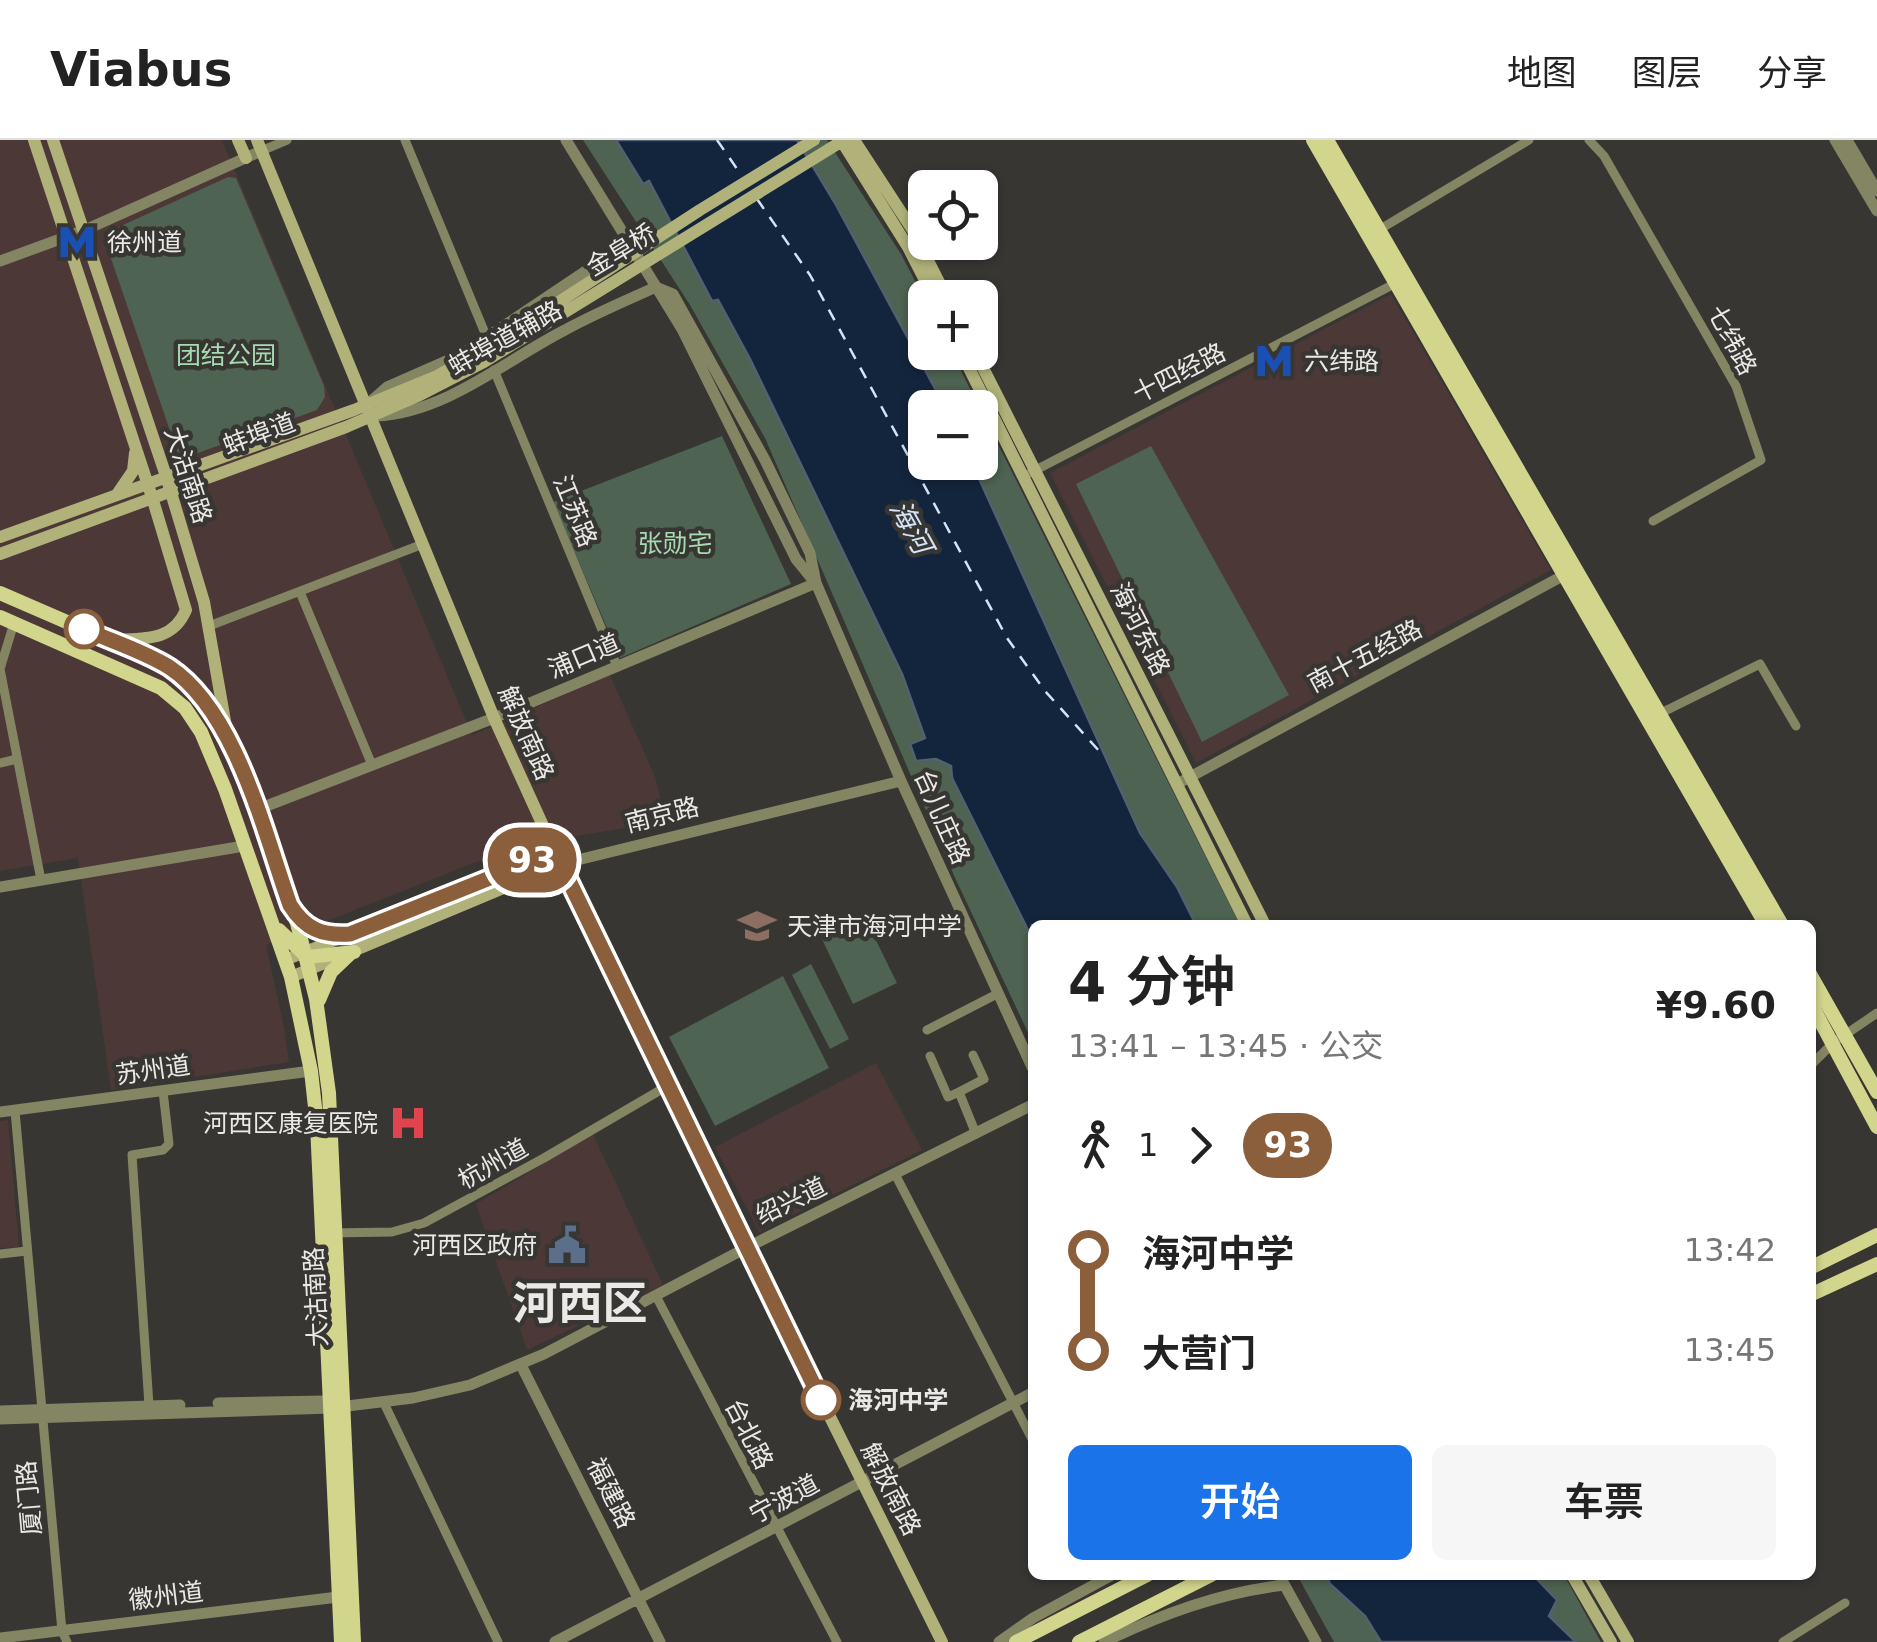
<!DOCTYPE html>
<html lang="zh">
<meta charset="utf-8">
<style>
:root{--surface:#fff;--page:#f6f6f6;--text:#222;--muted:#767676;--line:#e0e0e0;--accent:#1a73e8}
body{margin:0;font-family:"DejaVu Sans","Noto Sans SC",sans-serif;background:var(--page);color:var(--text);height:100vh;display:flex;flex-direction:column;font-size:38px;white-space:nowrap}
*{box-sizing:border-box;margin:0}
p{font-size:32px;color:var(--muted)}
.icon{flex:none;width:55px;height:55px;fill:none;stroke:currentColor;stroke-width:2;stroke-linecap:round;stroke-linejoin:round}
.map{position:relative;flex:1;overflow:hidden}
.panel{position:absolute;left:1028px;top:780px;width:788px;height:660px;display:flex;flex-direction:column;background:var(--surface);border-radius:15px;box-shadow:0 2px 8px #0004}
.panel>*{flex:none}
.badge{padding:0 20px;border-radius:32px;font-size:35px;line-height:65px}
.buttons{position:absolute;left:908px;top:30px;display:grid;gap:20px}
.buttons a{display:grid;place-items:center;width:90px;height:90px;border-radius:15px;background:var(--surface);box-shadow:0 2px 8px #0004;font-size:50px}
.map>.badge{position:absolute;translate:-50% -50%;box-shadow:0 0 0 5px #fff}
.legs{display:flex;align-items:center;gap:15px;height:110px;padding:0 40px;font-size:32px}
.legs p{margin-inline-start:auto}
.headline{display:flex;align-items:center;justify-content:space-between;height:170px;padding:0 40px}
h1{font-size:55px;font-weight:600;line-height:75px}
.primary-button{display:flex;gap:20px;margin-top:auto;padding:20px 40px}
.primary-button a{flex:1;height:115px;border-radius:15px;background:var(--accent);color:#fff;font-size:40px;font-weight:600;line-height:115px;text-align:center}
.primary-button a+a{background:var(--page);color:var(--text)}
ul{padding:0 40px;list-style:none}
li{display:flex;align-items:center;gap:35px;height:100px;font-size:38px}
li i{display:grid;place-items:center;width:15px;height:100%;margin:0 12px;background:currentColor}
li i::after{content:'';width:25px;height:25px;margin:-12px;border:8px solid;border-radius:50%;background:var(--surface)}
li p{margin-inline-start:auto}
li:first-child i{background:linear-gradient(#0000 50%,currentColor 0)}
li:last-child i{background:linear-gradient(currentColor 50%,#0000 0)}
header{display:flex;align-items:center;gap:60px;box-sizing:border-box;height:140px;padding:0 50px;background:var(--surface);border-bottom:2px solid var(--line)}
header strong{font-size:48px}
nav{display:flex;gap:55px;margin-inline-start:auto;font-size:35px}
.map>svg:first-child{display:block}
.commercial{fill:#4d3838}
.green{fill:#4e6352;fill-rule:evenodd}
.water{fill:#13253d;stroke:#546070;stroke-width:2.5}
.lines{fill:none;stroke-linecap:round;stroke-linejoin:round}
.ferry{stroke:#d4e3f8;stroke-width:2.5;stroke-dasharray:12 10;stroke-linecap:butt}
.minor{stroke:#848663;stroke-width:9}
.tertiary{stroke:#848663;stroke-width:11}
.secondary{stroke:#b0b27a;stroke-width:12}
.primary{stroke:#d2d58c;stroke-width:14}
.line-1-casing{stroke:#fff;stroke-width:22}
.line-1{stroke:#8b5e3c;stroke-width:15}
.stop-1-dot{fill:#fff;stroke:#8b5e3c;stroke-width:5}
.labels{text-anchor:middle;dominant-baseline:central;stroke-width:9;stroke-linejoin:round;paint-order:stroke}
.poi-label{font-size:25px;fill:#eae9e7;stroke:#373633;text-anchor:start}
.street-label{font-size:25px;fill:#eae9e7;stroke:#373633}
.park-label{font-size:25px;fill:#a6dbb0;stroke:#373633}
.stop-label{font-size:25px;font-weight:bold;fill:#eae9e7;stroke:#373633;text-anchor:start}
.water-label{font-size:28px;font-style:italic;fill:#d4e3f8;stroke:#373633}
.town-label{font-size:45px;font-weight:bold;fill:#eae9e7;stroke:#373633}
</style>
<header>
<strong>Viabus</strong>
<nav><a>地图</a><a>图层</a><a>分享</a></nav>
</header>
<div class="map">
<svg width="1877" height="1502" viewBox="0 0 1877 1502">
<rect width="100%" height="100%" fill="#373633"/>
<path class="commercial" d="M0,0H222L472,595L610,535L655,637L666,681L517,706L266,805L284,887L289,922L111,950L78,718L0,731Z
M1391,154L1551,430L1196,623L1050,333Z
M876,923L922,1010L759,1092L715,1007Z
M8,980L19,1107L0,1108V981Z
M593,994L663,1145L527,1210L476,1064Z"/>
<path class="green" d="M583,0H827L901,114L925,160V212L952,213L1240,785H1032V901L956,740L765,298L690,165ZM925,268H980V322H925Z
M228,37L236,38L324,246L325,257L317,270L184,318L178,314L105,101L110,91Z
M722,296L791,444L620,518L553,362Z
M1151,306L1289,555L1202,602L1076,344Z
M863,774L897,843L853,864L820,795Z
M811,824L849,899L830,909L792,835Z
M783,836L829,928L715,986L669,897Z
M1297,1435H1564L1601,1502H1334Z"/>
<path class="water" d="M616,0H797L835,63L945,267L925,268V322L972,323L1140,693L1177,747L1196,785H1032V798L952,638L951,626L936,619L916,621L910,604L925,598L902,534L750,219L718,160L712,161L649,41L643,44Z
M1326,1435H1533L1557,1460L1549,1476L1576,1502H1381L1365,1476L1330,1444Z"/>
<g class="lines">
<path class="ferry" d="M717,0L742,36
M757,59L810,135L1007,498L1045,551L1101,613"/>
<path class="minor" d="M405,0L487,198
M1589,0L1604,16L1736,246L1761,320L1653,381
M261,11L287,0
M1377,91L1529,0
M494,230L617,526
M1030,333L1398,142
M300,452L372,625
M14,483L0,529L41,740
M209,486L423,404
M1659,574L1760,524L1796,586
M0,623L17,619
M927,890L997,854
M973,915L984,939L959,952L976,994
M930,916L948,957L959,952
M1810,926L1833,903L1877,873
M15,971L62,1491L67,1502
M895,1034L1032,1299
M330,1093L392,1092L424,1083L544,1018L669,945
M0,1114L27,1111
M656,1156L837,1502
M383,1261L498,1502
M149,1265L132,1015L163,1010L169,1004L163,951
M1783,1502L1845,1463"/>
<path class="tertiary" d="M566,0L682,189L796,419L813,440
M1835,0L1877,71
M1847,0L1877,51
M0,121L85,90L261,11
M370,262L387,247L462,214L629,102
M376,276C445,273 506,220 565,190C594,174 625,161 656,147L673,154L765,320L810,413L816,443L901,641L1032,927
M1177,644L1568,433
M256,670L494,578L816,443
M561,724L901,641
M0,747L244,706
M0,972L311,931
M521,1225L660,1502
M218,1263L325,1261
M0,1271L180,1265
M0,1279L331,1268L413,1258L470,1245L544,1214L746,1108L1032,965
M1279,1435L1316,1502
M0,1498L338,1457
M555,1502L1032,1253
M999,1502L1033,1478L1112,1435
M1104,1502C1162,1474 1219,1453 1284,1445"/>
<path class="secondary" d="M34,0L152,357L186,470C172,503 142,498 111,500
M53,0L166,336L204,462L228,598
M238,0L246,18
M257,0L494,578L555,712L746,1108L942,1502
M841,0L908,107L934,158
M854,0L912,89L947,158
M961,212L1247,785
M975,212L1265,785
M118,353L133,331L135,313
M0,397L354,270L437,236L499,201L700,70L814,0
M0,414L346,287L420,255L484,222L844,0
M295,773L319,793L342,795
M285,820L555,712
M291,837L561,724
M1572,1435L1611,1502
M1589,1435L1628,1502"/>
<path class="primary" d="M1313,0L1766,785
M1327,0L1782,785
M0,453L166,525L203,557L234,611L297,783L316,859L329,953L354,1502
M0,477L161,548L185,568L201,592L225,649L291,837L311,931L317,985L341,1502
M279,790L307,817L354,812
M1810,834L1877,952
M319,860L331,832L351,813
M1810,862L1877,987
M1810,1128L1877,1095
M1810,1155L1877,1124
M1016,1502L1147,1435
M1079,1502L1211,1435"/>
</g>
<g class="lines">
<g class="line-1-casing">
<path id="line-1" d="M84,489C111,501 143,511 169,527C236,571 264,692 290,765C305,789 322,796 350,794L555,712L821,1260"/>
</g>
<use href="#line-1" class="line-1"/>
</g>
<defs>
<g id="metro-bare" transform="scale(3)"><path d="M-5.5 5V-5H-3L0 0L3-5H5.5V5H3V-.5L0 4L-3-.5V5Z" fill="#1a4fb4" stroke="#373633" stroke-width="2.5" paint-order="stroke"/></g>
<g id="school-bare" transform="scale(3)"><path d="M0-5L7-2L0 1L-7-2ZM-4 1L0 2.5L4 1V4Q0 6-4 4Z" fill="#8d6e63" stroke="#373633" stroke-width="2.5" paint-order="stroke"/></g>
<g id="hospital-bare" transform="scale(3)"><path d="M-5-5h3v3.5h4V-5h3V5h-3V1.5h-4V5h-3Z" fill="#e0444e" stroke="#373633" stroke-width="2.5" paint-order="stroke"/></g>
<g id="civic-bare" transform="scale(3)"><path d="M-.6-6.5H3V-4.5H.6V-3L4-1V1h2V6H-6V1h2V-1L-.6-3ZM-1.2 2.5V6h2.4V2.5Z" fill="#5c6f8a" stroke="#373633" stroke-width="2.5" paint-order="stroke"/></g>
</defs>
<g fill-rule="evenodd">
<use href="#metro-bare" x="77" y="102"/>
<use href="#metro-bare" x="1274" y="221"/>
<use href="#school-bare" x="757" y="786"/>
<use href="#hospital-bare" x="408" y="983"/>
<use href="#civic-bare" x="567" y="1105"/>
</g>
<g class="stop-1-dot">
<circle cx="84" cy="489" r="18"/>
<circle cx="821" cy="1260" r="18"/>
</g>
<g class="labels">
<g class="poi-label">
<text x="107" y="102">徐州道</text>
<text x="1304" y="221">六纬路</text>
<text x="787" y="786">天津市海河中学</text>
<text x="378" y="983" text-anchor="end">河西区康复医院</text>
<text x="537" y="1105" text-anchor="end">河西区政府</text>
</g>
<g class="street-label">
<text transform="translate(621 110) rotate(-31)">金阜桥</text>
<text transform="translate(505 198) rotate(-29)">蚌埠道辅路</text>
<text transform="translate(1732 200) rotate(62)">七纬路</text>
<text transform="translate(1179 233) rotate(-27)">十四经路</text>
<text transform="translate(259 294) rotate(-20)">蚌埠道</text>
<text transform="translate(188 335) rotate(72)">大沽南路</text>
<text transform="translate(575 371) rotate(68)">江苏路</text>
<text transform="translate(1140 489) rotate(63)">海河东路</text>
<text transform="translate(584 516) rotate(-23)">浦口道</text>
<text transform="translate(1365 516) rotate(-28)">南十五经路</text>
<text transform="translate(526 593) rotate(66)">解放南路</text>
<text transform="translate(662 675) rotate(-14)">南京路</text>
<text transform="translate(942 677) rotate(66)">台儿庄路</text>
<text transform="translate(153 930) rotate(-8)">苏州道</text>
<text transform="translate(493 1024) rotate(-29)">杭州道</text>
<text transform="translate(791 1061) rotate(-26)">绍兴道</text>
<text transform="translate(316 1157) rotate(-93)">大沽南路</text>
<text transform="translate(749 1294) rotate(63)">台北路</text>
<text transform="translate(891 1349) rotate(63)">解放南路</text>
<text transform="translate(611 1353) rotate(63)">福建路</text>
<text transform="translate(29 1358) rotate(-95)">厦门路</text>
<text transform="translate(784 1359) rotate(-28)">宁波道</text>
<text transform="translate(166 1456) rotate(-7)">徽州道</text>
</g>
<g class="park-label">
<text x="226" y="215">团结公园</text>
<text x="675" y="403">张勋宅</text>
</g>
<g class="stop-label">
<text x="848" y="1260">海河中学</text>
</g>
<g class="water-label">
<text transform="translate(911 387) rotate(61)">海河</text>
</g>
<g class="town-label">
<text x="580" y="1163">河西区</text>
</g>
</g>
</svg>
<div class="buttons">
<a><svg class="icon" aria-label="locate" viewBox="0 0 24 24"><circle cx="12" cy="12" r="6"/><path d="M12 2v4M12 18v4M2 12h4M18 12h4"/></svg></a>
<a>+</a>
<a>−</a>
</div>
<b class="badge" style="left:532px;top:720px;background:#8b5e3c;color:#fff">93</b>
<section class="panel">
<div class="headline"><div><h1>4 分钟</h1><p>13:41 – 13:45 · 公交</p></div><b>¥9.60</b></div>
<div class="legs"><svg class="icon" aria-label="walk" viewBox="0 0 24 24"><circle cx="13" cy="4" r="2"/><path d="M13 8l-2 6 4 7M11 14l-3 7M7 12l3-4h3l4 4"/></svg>1<svg class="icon" aria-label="forward" viewBox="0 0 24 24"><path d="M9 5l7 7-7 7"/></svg><b class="badge" style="background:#8b5e3c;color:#fff">93</b></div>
<ul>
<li><i style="color:#8b5e3c"></i><b>海河中学</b><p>13:42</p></li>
<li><i style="color:#8b5e3c"></i><b>大营门</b><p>13:45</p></li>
</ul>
<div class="primary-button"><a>开始</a><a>车票</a></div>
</section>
</div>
